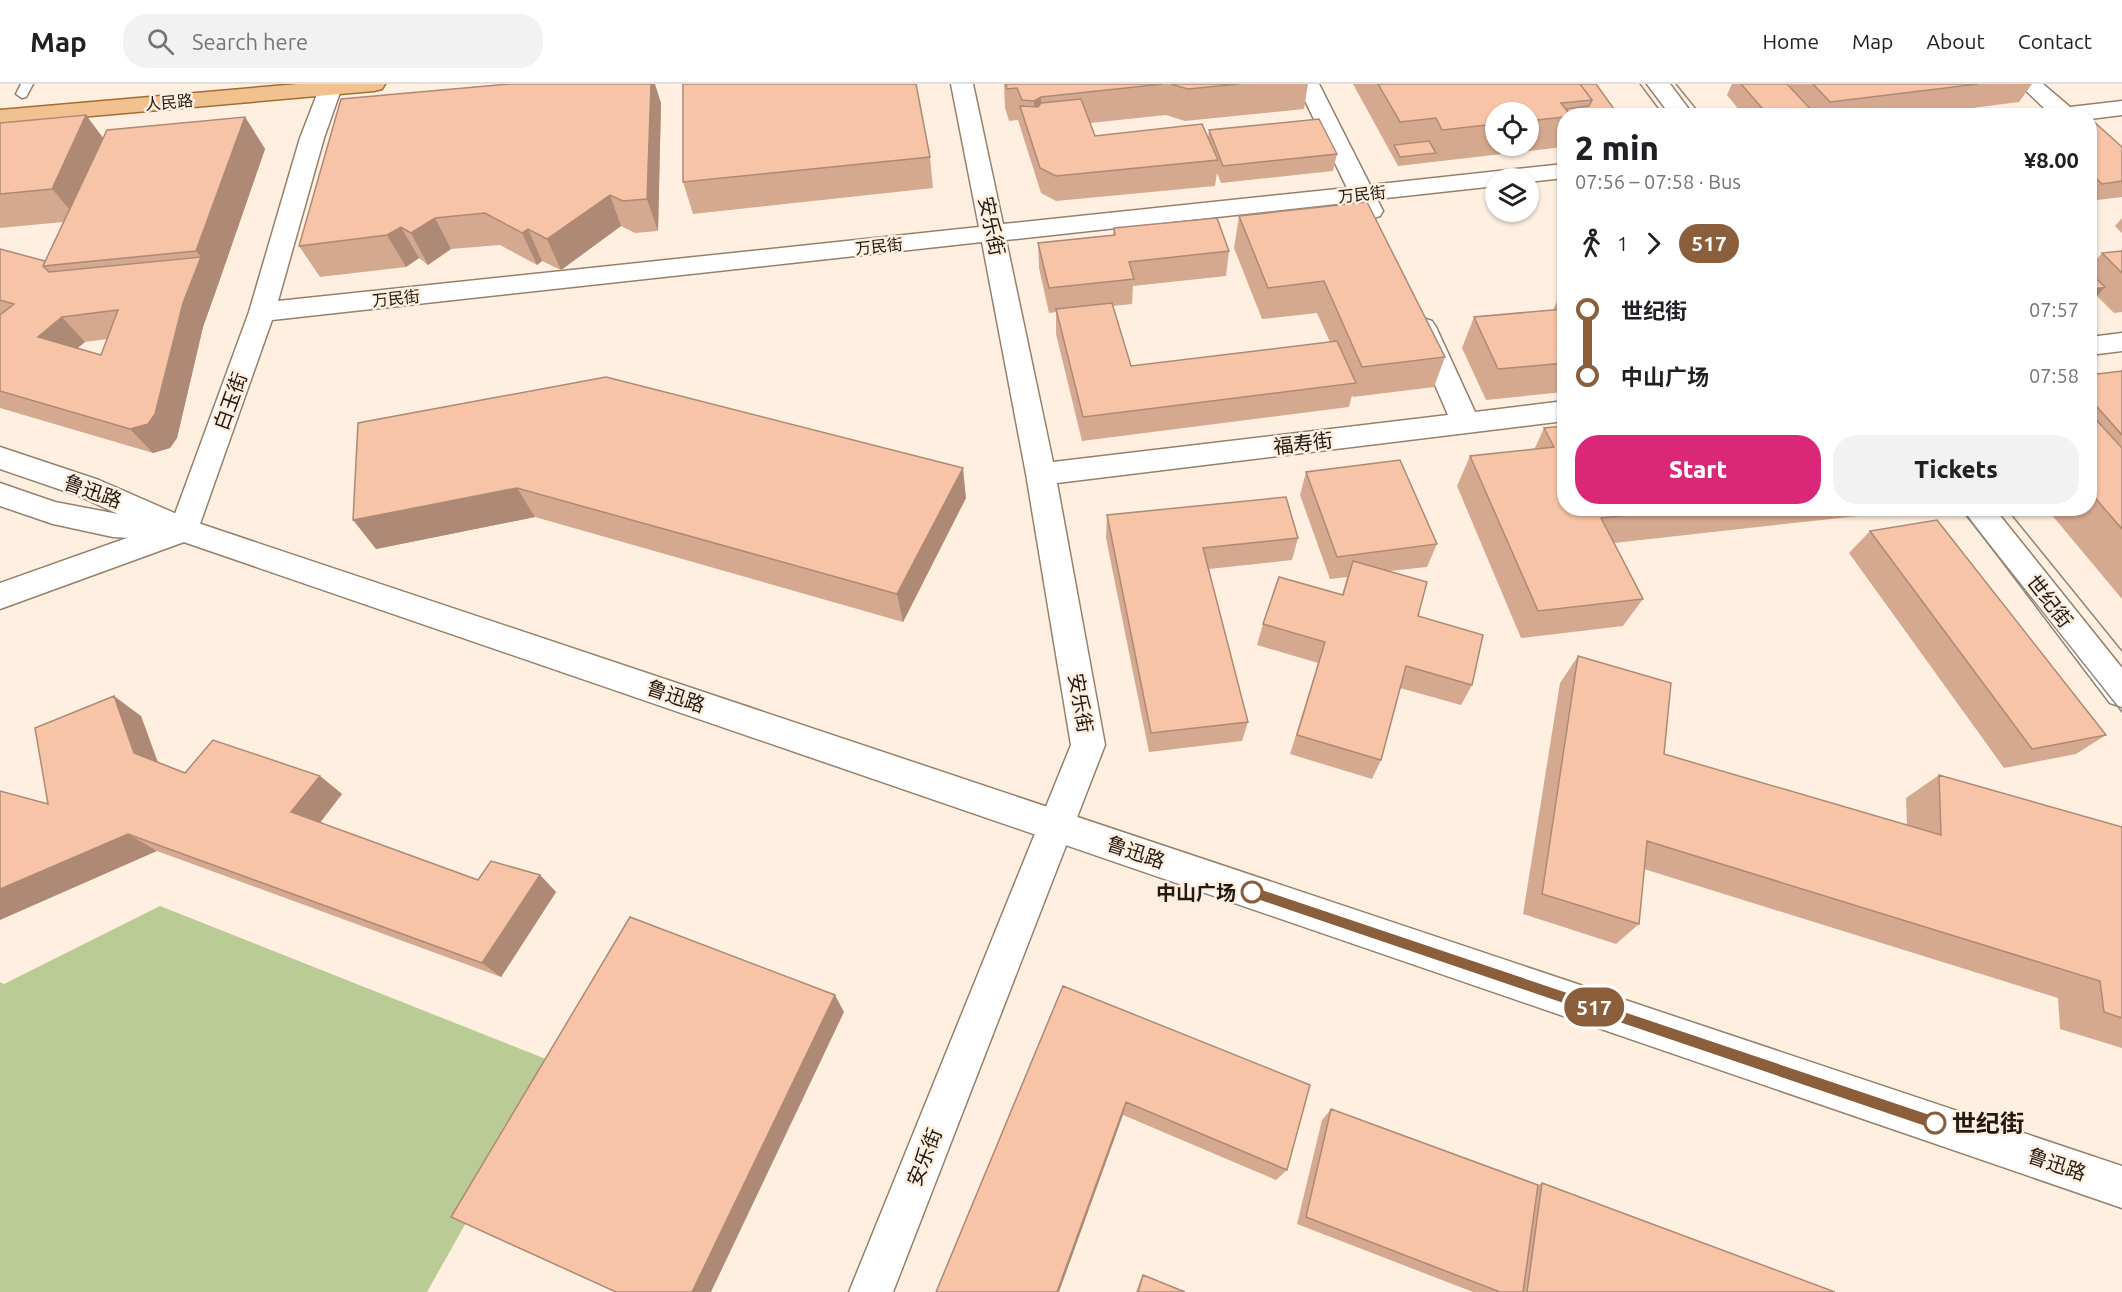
<!DOCTYPE html>
<meta charset="utf-8">
<style>
:root{--surface:#fff;--page:#f2f2f2;--text:#202124;--muted:#757577;--line:#e0e0e0;--accent:#db2777}
body{margin:0;font-family:Ubuntu,"Noto Sans SC",sans-serif;background:var(--page);color:var(--text);height:100vh;display:flex;flex-direction:column;font-size:22px;white-space:nowrap}
*{box-sizing:border-box;margin:0}
p{font-size:20px;color:var(--muted)}
.icon{flex:none;width:33px;height:33px;fill:none;stroke:currentColor;stroke-width:2;stroke-linecap:round;stroke-linejoin:round}
.map{position:relative;flex:1;overflow:hidden}
.side{position:absolute;left:1557px;top:24px;width:540px;height:408px;display:flex;flex-direction:column;background:var(--surface);border-radius:24px;box-shadow:0 2px 4px #0004}
.side>*{flex:none}
.badge{padding:0 12px;border-radius:20px;font-size:21px;line-height:39px}
.fabs{position:absolute;left:1485px;top:18px;display:grid;gap:12px}
.fabs a{display:grid;place-items:center;width:54px;height:54px;border-radius:50%;background:var(--surface);box-shadow:0 2px 4px #0004;font-size:30px}
.map>.badge{position:absolute;translate:-50% -50%;box-shadow:0 0 0 3px #fff}
.legs{display:flex;align-items:center;gap:9px;height:66px;padding:0 18px;font-size:20px}
.legs p{margin-inline-start:auto}
.head{display:flex;align-items:center;justify-content:space-between;height:102px;padding:0 18px}
h1{font-size:33px;font-weight:800;line-height:45px}
.primary-button{display:flex;gap:12px;margin-top:auto;padding:12px 18px}
.primary-button a{flex:1;height:69px;border-radius:24px;background:var(--accent);color:#fff;font-size:24px;font-weight:800;line-height:69px;text-align:center}
.primary-button a+a{background:var(--page);color:var(--text)}
ul{padding:0 18px;list-style:none}
li{display:flex;align-items:center;gap:21px;height:66px;font-size:22px}
li i{display:grid;place-items:center;width:9px;height:100%;margin:0 8px;background:currentColor}
li i::after{content:'';width:15px;height:15px;margin:-8px;border:4px solid;border-radius:50%;background:var(--surface)}
li p{margin-inline-start:auto}
li:first-child i{background:linear-gradient(#0000 50%,currentColor 0)}
li:last-child i{background:linear-gradient(currentColor 50%,#0000 0)}
header{display:flex;align-items:center;gap:36px;box-sizing:border-box;height:84px;padding:0 30px;background:var(--surface);border-bottom:2px solid var(--line)}
header strong{font-size:28px}
nav{display:flex;gap:33px;margin-inline-start:auto;font-size:21px}
.search{width:420px;height:54px;background:var(--page);display:flex;align-items:center;gap:15px;box-sizing:border-box;padding:0 21px;border-radius:24px;color:var(--muted);font-size:22px}
.map>svg:first-child{display:block}
.green{fill:#bacb96}
.lines{fill:none;stroke-linecap:round;stroke-linejoin:round}
.service-casing{stroke:#97806b;stroke-width:3}
.minor-casing{stroke:#97806b;stroke-width:3}
.secondary-casing{stroke:#97806b;stroke-width:3}
.primary-casing{stroke:#a36d34;stroke-width:3}
.service{fill:#fff;fill-rule:evenodd}
.minor{fill:#fff;fill-rule:evenodd}
.secondary{fill:#fff;fill-rule:evenodd}
.primary{fill:#f1c290;fill-rule:evenodd}
.tram{stroke:#93877c;stroke-width:1.5}
.wall{fill:#d5a990;fill-rule:evenodd}
.shaded-wall{fill:#ae8975}
.building{fill:#f8c4a7;stroke:#ae8975;stroke-width:1.5;fill-rule:evenodd}
.line-1{fill:#8b5e3c;stroke:#fff;stroke-width:1.5}
.stop-1-dot{fill:#fff;stroke:#8b5e3c;stroke-width:3}
.labels{text-anchor:middle;dominant-baseline:central;stroke-width:5;stroke-linejoin:round;paint-order:stroke}
.far-street-label{font-size:16px;fill:#231a12;stroke:#feefe1}
.street-label{font-size:20px;fill:#231a12;stroke:#feefe1}
.stop-label{font-size:20px;font-weight:bold;fill:#231a12;stroke:#feefe1;text-anchor:end}
.near-stop-label{font-size:24px;font-weight:bold;fill:#231a12;stroke:#feefe1;text-anchor:start}
</style>
<header>
<strong>Map</strong>
<div class="search"><svg class="icon" aria-label="search" viewBox="0 0 24 24"><circle cx="10" cy="10" r="6"/><path d="M15 15l6 6"/></svg>Search here</div>
<nav><a>Home</a><a>Map</a><a>About</a><a>Contact</a></nav>
</header>
<div class="map">
<svg width="2122" height="1208" viewBox="0 0 2122 1208">
<rect width="100%" height="100%" fill="#feefe1"/>
<path class="green" d="M160,822L556,979L427,1208H0V898L4,900Z"/>
<g class="lines">
<g class="service-casing">
<path id="service" d="M21,0H33L26,13L22,14L16,10Z"/>
</g>
<g class="minor-casing">
<path id="minor" d="M321,0H343L324,54L278,217L979,143L951,0H973L1003,140L1347,104L1297,0H1319L1370,101L1564,80V94L1528,98V94H1496V102L1377,115L1383,127L1380,132L1371,135L1362,132L1354,118L1006,156L1053,378L1448,331L1410,243L1414,237L1423,234L1432,237L1436,243L1475,328L1564,317V337L1057,399L1105,661L893,1208H849L1071,661L1026,390L982,158L272,236L195,454L0,525V499L172,438L249,228L300,54Z
M2019,0H2043L2070,23L2122,17V31L2090,35V32H2042L2047,27Z
M2122,249V267L2090,271V253Z"/>
</g>
<g class="secondary-casing">
<path id="secondary" d="M1647,0H1670L1694,32H1671Z
M0,363L99,396L195,438L2122,1082V1124L172,454L165,456L113,453L53,440L0,422V399L55,418L118,430L79,412L0,385Z
M1962,424H1994L2122,584V623L2110,619Z"/>
</g>
<g class="primary-casing">
<path id="primary" d="M298,0H385L382,5L374,7L0,40V26Z"/>
</g>
<use href="#service" class="service"/>
<use href="#minor" class="minor"/>
<use href="#secondary" class="secondary"/>
<use href="#primary" class="primary"/>
<path class="tram" d="M1640,0L1664,32
M1676,0L1702,32
M1960,424L2122,628
M2006,424L2122,567"/>
</g>
<path class="wall" d="M1004,0H1308L1304,25L1185,37L1166,31L1090,39L1095,52L1208,53L1209,46L1337,70L1333,87L1221,99L1217,89L1215,102L1056,117L1041,109L1018,36L1009,37L1005,24Z
M1353,0H1596L1619,32H1564V63L1398,82ZM1496,28H1528V62H1496Z
M1732,0H1787L1788,2L1789,0H2032L2019,18L1910,32H1744L1727,11Z
M661,19L658,147L635,149L621,142L561,186L542,177L537,181L500,161L451,165L428,181L419,174L406,183L320,193L299,162Z
M245,33L265,65L219,198L203,243L177,354L170,364L153,369L0,324V165L45,177L63,138L0,144V39L103,54ZM107,255L101,271L77,264L85,258Z
M2090,37L2122,63V113L2090,117Z
M930,73L933,104L693,130L683,98Z
M1239,132L1445,273L1434,303L1353,313L1352,311L1349,323L1082,357L1056,250V228L1049,229L1039,184L1038,159L1113,151L1114,144L1229,167L1226,192L1133,202L1132,220L1113,222L1131,282L1330,258L1317,229L1262,235L1234,164Z
M2122,134V149L2115,142Z
M2122,167V228L2114,229L2097,212L2090,220V183L2102,169Z
M1560,211H1564V308L1486,316L1462,264L1474,233L1553,226Z
M2122,287V515L2046,424H2090V291Z
M606,293L966,414L903,538L535,433L376,465Z
M1564,342V424H1897L1894,428L1614,459L1643,515L1623,542L1521,554L1457,402L1470,372L1534,366L1544,344Z
M1306,388L1437,460L1427,483L1390,487L1418,532L1472,601L1461,621L1400,604L1381,676L1372,695L1290,670L1318,579L1257,561L1263,540L1342,511L1347,493L1330,495L1300,411Z
M1107,431L1298,454L1292,476L1209,485L1248,638L1242,657L1149,668L1106,454Z
M1870,447L2106,651L2076,670L2004,684L1849,469Z
M1578,572L1664,670L1907,741L1906,714L1939,691L2122,743V964L2060,945L2058,914L1644,785L1639,840L1616,860L1523,830L1560,599Z
M141,632L158,678L185,689L320,692L342,710L320,739L478,796L540,791L556,808L501,893L157,767L48,720Z
M1063,902L1287,1086L1276,1096L1123,1031Z
M1331,1025L1538,1101L1542,1099L1835,1208H1473L1297,1140L1322,1036Z
M1143,1191L1185,1208H1136L1140,1197Z"/>
<path class="shaded-wall" d="M651,0H655L661,19L658,147L647,115Z
M1041,13V44L1035,49L1034,17Z
M86,31L110,63L79,136L52,105Z
M245,33L265,65L219,198L203,243L177,354L170,364L153,369L130,345L201,173L196,167Z
M610,111L621,142L561,186L547,155Z
M435,134L451,165L428,181L411,149Z
M401,143L419,174L406,183L387,151Z
M528,145L542,177L537,181L522,149Z
M2105,203L2090,220V206Z
M62,233L85,258L62,277L38,253Z
M963,384L966,414L903,538L897,510Z
M517,404L535,433L376,465L353,436Z
M114,612L141,632L161,688L134,669Z
M320,692L342,710L314,746L291,728Z
M128,750L157,767L0,836V805Z
M540,791L556,808L501,893L482,879Z
M835,911L844,928L711,1208H692Z
M1126,1018L1123,1031L1059,1208H1057Z"/>
<path class="building" d="M509,0H651L647,115L623,117L610,111L547,155L528,145L522,149L485,129L435,134L411,149L401,143L387,151L299,162L341,15Z
M683,0H916L930,73L683,98Z
M1006,0H1163L1041,13L1034,17L1022,16L1017,4L1007,5Z
M1170,0H1239L1188,5Z
M1378,0H1580L1592,16L1561,19L1571,32H1564V33L1528,37V28H1496V40L1442,46L1436,34L1400,38Z
M1580,0H1596L1619,32H1571L1566,25L1589,22L1592,16Z
M1741,0H1787L1815,30L1805,32H1769Z
M1813,0H1978L1830,18Z
M1081,15L1095,52L1202,40L1218,76L1056,92L1040,84L1020,22L1038,23L1041,19Z
M86,31L52,105L0,110V39Z
M245,33L196,167L43,182L107,46Z
M1319,35L1337,70L1223,82L1209,46Z
M2092,36L2122,63V97L2102,100L2090,88V37Z
M1429,57L1436,69L1400,73L1394,61Z
M1367,118L1445,273L1362,283L1324,197L1268,204L1239,132Z
M1217,134L1229,167L1129,178L1134,195L1049,204L1038,159L1115,151L1114,144Z
M0,165L45,177L43,182L49,188L201,173L183,219L155,330L148,340L130,345L0,307V231L14,220L0,216ZM118,226L101,271L38,253L62,233Z
M2122,167V189L2102,169Z
M2090,189L2105,203L2090,206Z
M1560,211H1564V219Z
M1112,219L1131,282L1337,257L1356,299L1083,333L1056,225Z
M1564,225V279L1498,285L1474,233Z
M2122,287V351L2090,315V291Z
M606,293L963,384L897,510L517,404L353,436L358,339Z
M2090,329L2122,364V445L2090,408Z
M1564,342V424H1686L1601,434L1643,515L1538,527L1470,372L1554,363L1544,344Z
M1400,376L1437,460L1337,473L1306,388Z
M1286,413L1298,454L1203,464L1248,638L1151,649L1107,431Z
M1937,436L2106,651L2032,665L1870,447Z
M1353,477L1427,498L1418,532L1483,551L1472,601L1406,582L1381,676L1297,651L1325,558L1263,540L1279,493L1343,511Z
M1578,572L1671,599L1664,670L1941,751L1939,691L2122,743V934L2104,928L2100,897L1647,757L1639,840L1542,810Z
M114,612L134,669L185,689L213,656L320,692L291,728L478,796L491,777L540,791L482,879L128,750L0,805V707L48,720L35,644Z
M630,833L835,911L692,1208H616L451,1133Z
M1063,902L1310,1001L1287,1086L1126,1018L1057,1208H936Z
M1331,1025L1538,1101L1523,1208H1500L1306,1133Z
M1542,1099L1835,1208H1527Z
M1143,1191L1185,1208H1138Z"/>
<path class="line-1" d="M1252,802L1935,1032L1940,1034L1943,1039L1940,1044L1935,1046L1252,814L1247,812L1246,808L1247,804Z"/>
<g class="stop-1-dot">
<circle cx="1252" cy="808" r="10"/>
<circle cx="1935" cy="1039" r="10"/>
</g>
<g class="labels">
<g class="far-street-label">
<text transform="translate(169 18) rotate(-5)">人民路</text>
<text transform="translate(1362 110) rotate(-6)">万民街</text>
<text transform="translate(879 162) rotate(-6)">万民街</text>
<text transform="translate(396 214) rotate(-6)">万民街</text>
</g>
<g class="street-label">
<text transform="translate(992 142) rotate(78)">安乐街</text>
<text transform="translate(230 317) rotate(-70)">白玉街</text>
<text transform="translate(1303 359) rotate(-7)">福寿街</text>
<text transform="translate(93 407) rotate(20)">鲁迅路</text>
<text transform="translate(2050 517) rotate(52)">世纪街</text>
<text transform="translate(676 612) rotate(19)">鲁迅路</text>
<text transform="translate(1081 619) rotate(80)">安乐街</text>
<text transform="translate(1136 768) rotate(19)">鲁迅路</text>
<text transform="translate(924 1073) rotate(-68)">安乐街</text>
<text transform="translate(2057 1080) rotate(19)">鲁迅路</text>
</g>
<g class="stop-label">
<text x="1236" y="808">中山广场</text>
</g>
<g class="near-stop-label">
<text x="1952" y="1039">世纪街</text>
</g>
</g>
</svg>
<div class="fabs">
<a><svg class="icon" aria-label="locate" viewBox="0 0 24 24"><circle cx="12" cy="12" r="6"/><path d="M12 2v4M12 18v4M2 12h4M18 12h4"/></svg></a>
<a><svg class="icon" aria-label="layers" viewBox="0 0 24 24"><path d="M12 4l9 5-9 5-9-5zM3 14l9 5 9-5"/></svg></a>
</div>
<b class="badge" style="left:1594px;top:923px;background:#8b5e3c;color:#fff">517</b>
<section class="side">
<div class="head"><div><h1>2 min</h1><p>07:56 – 07:58 · Bus</p></div><b>¥8.00</b></div>
<div class="legs"><svg class="icon" aria-label="walk" viewBox="0 0 24 24"><circle cx="13" cy="4" r="2"/><path d="M13 8l-2 6 4 7M11 14l-3 7M7 12l3-4h3l4 4"/></svg>1<svg class="icon" aria-label="forward" viewBox="0 0 24 24"><path d="M9 5l7 7-7 7"/></svg><b class="badge" style="background:#8b5e3c;color:#fff">517</b></div>
<ul>
<li><i style="color:#8b5e3c"></i><b>世纪街</b><p>07:57</p></li>
<li><i style="color:#8b5e3c"></i><b>中山广场</b><p>07:58</p></li>
</ul>
<div class="primary-button"><a>Start</a><a>Tickets</a></div>
</section>
</div>
